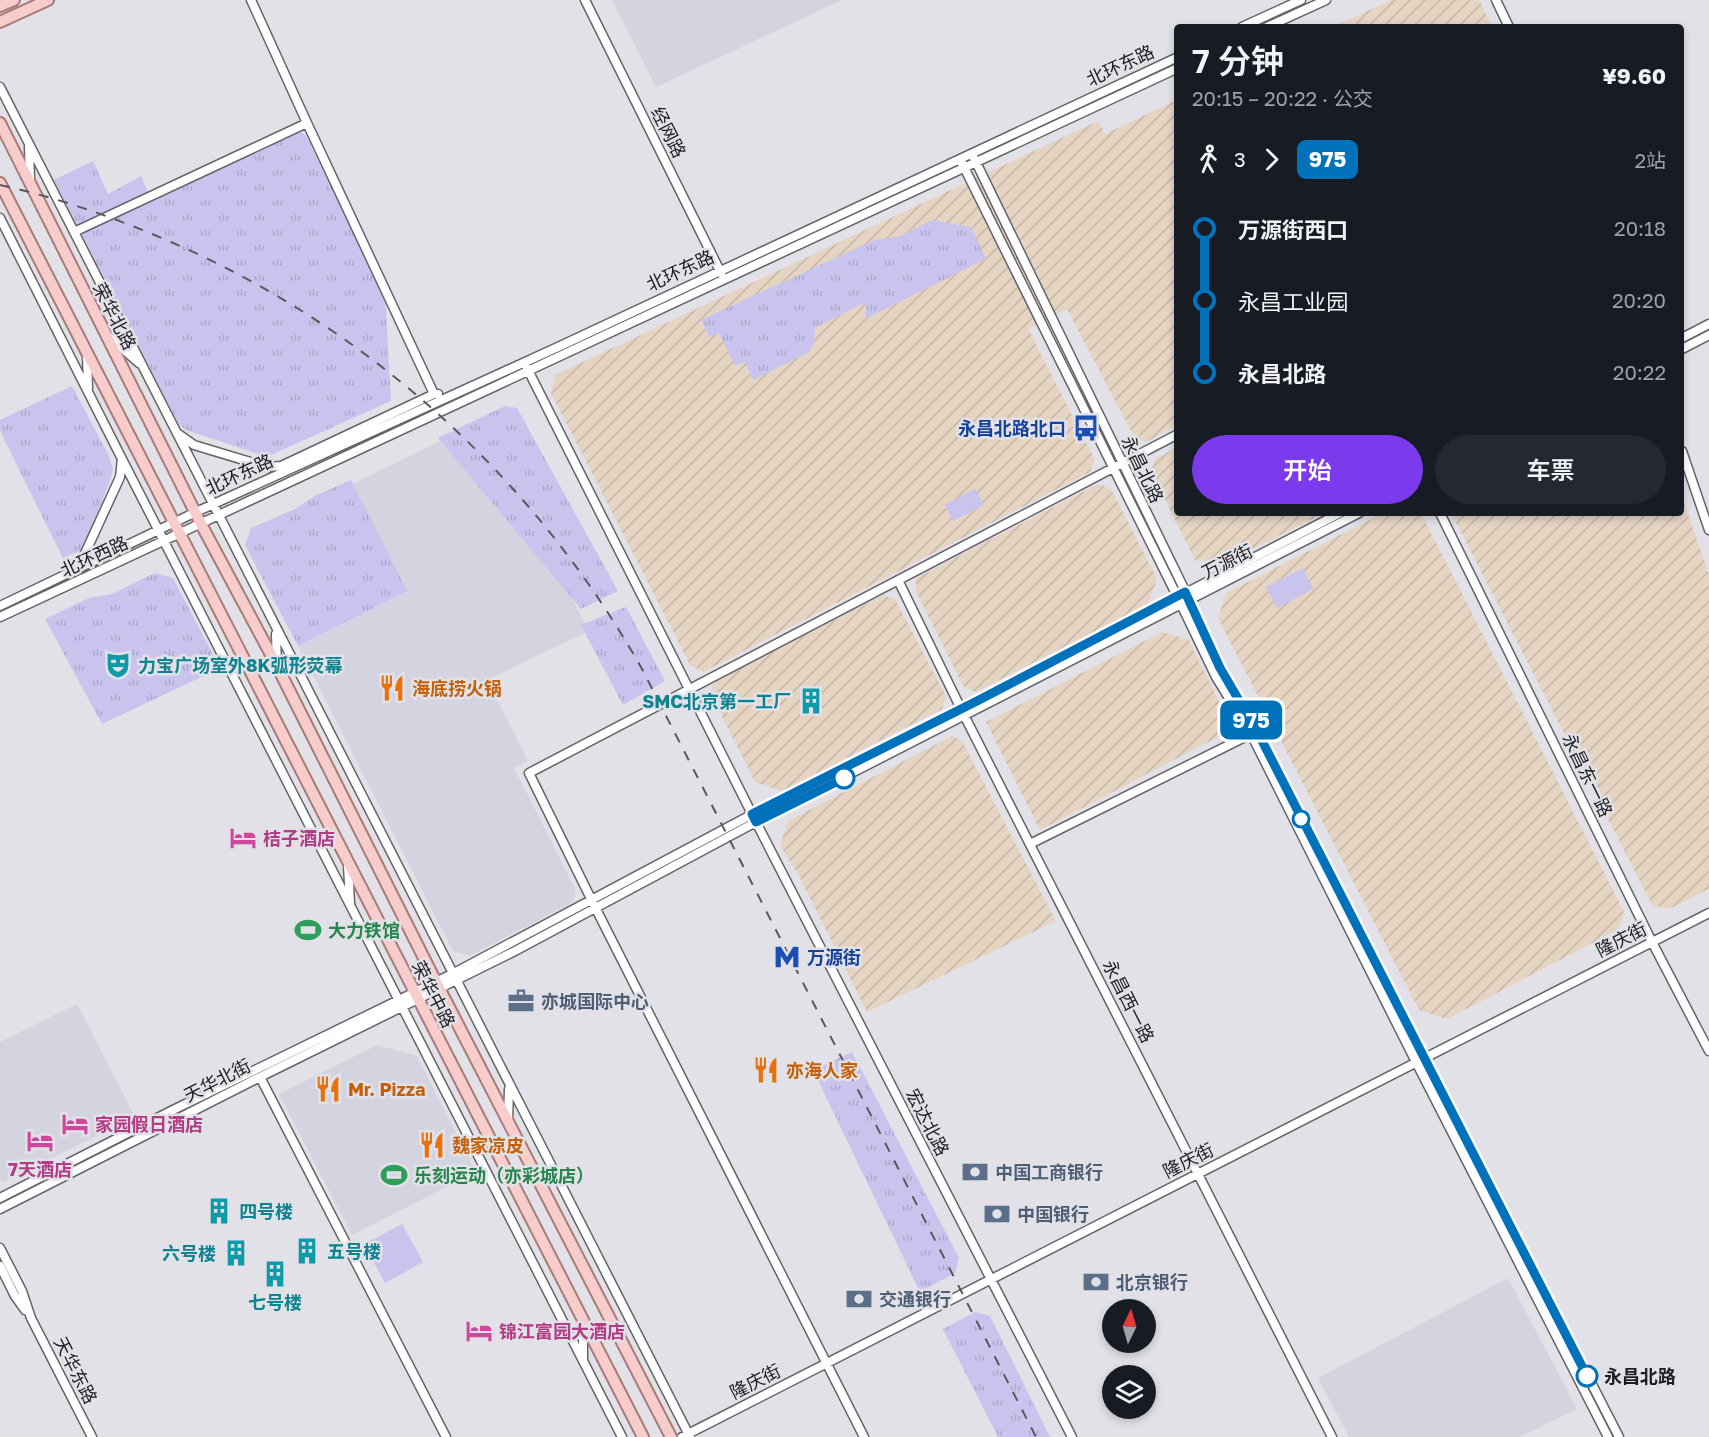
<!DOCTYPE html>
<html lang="zh">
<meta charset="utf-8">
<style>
:root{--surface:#171b24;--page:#242831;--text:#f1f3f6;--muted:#9ea1a6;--accent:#7c3aed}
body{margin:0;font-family:"Golos Text","Noto Sans SC",sans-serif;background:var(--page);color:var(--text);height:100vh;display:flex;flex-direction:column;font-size:22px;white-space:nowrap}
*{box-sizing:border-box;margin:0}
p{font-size:20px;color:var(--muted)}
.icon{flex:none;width:33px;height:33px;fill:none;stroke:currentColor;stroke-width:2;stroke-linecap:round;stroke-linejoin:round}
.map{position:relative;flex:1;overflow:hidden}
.side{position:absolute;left:1174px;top:24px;width:510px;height:492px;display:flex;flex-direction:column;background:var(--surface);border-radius:6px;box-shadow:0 3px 9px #0003}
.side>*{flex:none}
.badge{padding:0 12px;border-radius:9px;font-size:21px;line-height:39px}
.needle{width:39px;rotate:5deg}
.controls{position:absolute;left:1102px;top:1299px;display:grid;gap:12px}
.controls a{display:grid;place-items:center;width:54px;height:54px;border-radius:50%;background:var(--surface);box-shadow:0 3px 9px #0003;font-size:30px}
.map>.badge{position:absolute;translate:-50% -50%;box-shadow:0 0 0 3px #fff}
.legs{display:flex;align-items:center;gap:9px;height:66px;padding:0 18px;font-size:20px}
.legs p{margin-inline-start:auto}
.overview{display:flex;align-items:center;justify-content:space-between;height:102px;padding:0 18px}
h1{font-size:33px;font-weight:600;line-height:45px}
.primary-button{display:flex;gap:12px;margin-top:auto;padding:12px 18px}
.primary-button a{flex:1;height:69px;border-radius:36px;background:var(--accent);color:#fff;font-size:24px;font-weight:600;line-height:69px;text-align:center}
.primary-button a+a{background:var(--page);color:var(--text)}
ul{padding:0 18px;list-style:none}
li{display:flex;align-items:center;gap:21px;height:72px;font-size:22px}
li i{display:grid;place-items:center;width:9px;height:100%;margin:0 8px;background:currentColor}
li i::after{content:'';width:15px;height:15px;margin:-8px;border:4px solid;border-radius:50%;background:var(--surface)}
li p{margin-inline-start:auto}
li:first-child i{background:linear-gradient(#0000 50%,currentColor 0)}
li:last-child i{background:linear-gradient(currentColor 50%,#0000 0)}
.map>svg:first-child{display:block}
.built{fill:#d4d3e0}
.industrial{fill:url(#industrial-furrows)}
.grass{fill:url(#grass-tufts)}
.pitch{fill:#c8c4ee}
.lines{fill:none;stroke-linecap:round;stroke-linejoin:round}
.minor-casing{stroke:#646469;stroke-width:11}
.major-casing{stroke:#a87a78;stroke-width:14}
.minor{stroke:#fff;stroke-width:8}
.major{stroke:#f7cdcb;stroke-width:10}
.rail{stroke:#59595c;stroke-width:2;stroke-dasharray:10 10;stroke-linecap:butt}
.line-1-casing{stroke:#fff;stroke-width:14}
.line-1{stroke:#0072bc;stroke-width:9}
.stop-1-dot{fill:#fff;stroke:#0072bc;stroke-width:3}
.labels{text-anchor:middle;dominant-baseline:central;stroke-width:5;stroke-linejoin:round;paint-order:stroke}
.street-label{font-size:18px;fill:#1e1e20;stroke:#e1e1e7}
.transit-label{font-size:18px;font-weight:bold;fill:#164399;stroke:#e1e1e7;text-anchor:end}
.culture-label{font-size:18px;font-weight:bold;fill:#0d838f;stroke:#e1e1e7;text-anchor:start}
.food-label{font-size:18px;font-weight:bold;fill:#c56008;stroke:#e1e1e7;text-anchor:start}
.hotel-label{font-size:18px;font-weight:bold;fill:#b23c85;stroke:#e1e1e7;text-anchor:start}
.leisure-label{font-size:18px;font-weight:bold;fill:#27864d;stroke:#e1e1e7;text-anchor:start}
.service-label{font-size:18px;font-weight:bold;fill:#4e5e75;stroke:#e1e1e7;text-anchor:start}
.stop-label{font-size:18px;font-weight:bold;fill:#1e1e20;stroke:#e1e1e7;text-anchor:start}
</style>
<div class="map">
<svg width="1709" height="1437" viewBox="0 0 1709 1437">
<defs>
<pattern id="industrial-furrows" width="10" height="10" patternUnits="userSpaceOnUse" patternTransform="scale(1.5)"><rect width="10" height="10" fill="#e6d4c3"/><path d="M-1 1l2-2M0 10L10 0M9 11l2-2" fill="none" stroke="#c5b6a7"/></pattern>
<pattern id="grass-tufts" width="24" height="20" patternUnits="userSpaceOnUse" patternTransform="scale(1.5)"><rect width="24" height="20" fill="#c8c4ee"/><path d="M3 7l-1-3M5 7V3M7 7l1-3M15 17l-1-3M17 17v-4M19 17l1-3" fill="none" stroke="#aba8cc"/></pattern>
</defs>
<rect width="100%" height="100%" fill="#e1e1e7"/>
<path class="built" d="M612,0H842L656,87Z
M440,441L505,511L549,567L573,600L589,631L487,680L528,761L514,768L576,890L573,902L470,956L453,951L298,646L406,591L353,484Z
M77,1004L135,1117L3,1182L0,1180V1042Z
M377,1045L417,1056L476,1172L352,1235L279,1094Z
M1508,1278L1577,1409L1520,1437H1349L1318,1378Z"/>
<path class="industrial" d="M1391,0H1479L1492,27H1333Z
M1177,100V425L1146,442L1134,437L1067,309L1028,329L1095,460L1090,472L703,672L690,665L551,393L555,375L1098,121L1105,134Z
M1177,447L1178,513H1324L1219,566L1195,560L1151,471L1155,459Z
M1098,484L1111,489L1157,579L1148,604L976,692L964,687L916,592V578Z
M1682,497L1709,574V889L1669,909L1652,905L1451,513H1682Z
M1383,513H1421L1624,912L1619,929L1447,1019L1419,1010L1218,618L1226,593Z
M883,595L895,599L946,696L942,709L782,791L755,782L710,693L714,682Z
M1162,632L1188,639L1233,729L1040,830L986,722Z
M952,736L962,741L1056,921L867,1012L800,878L780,845L788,821Z"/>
<path class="grass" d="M297,132L305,134L385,292L391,401L273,454H258L186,430L178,423L54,180L93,161L108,194L141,176L152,201Z
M931,220L971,227L986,259L865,319L866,306L862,304L815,328L814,344L809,352L753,380L745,362L735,366L719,333L709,337L701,320L874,240L901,236Z
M72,386L108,454L113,468L111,478L85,545L82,550L63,558L0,431V420Z
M505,406L517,408L618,591L581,609L438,438Z
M351,480L407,591L298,646L245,545L251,528L295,509L315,496Z
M155,573L173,578L220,668L102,724L45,619L89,598L112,594Z
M626,607L665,681L623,705L581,625Z
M852,1052L959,1258L955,1273L920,1292L813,1070Z
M975,1312L990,1316L1050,1437H998L943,1329Z"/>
<path class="pitch" d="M975,489L984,505L953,521L945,505Z
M1303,568L1313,589L1277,608L1266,587Z
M402,1224L423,1262L385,1283L367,1250L368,1242Z"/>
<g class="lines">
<g class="minor-casing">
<path id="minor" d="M251,0L307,123L434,394
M585,0L721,273
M1496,0L1509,27
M1242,27L1301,0
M1267,27L1326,0
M0,87L690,1437
M29,147L30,180
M972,154L1189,599L1220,668L1257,731L1619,1437
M960,159L1177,596L1216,677L1251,734L1416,1062L1608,1437
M0,218L122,459L120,477L82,560L74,570
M74,232L307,123
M108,336L139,363
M1682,338L1709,324
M1682,349L1709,335
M87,355L88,388
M527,368L756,822L1072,1437
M177,433L194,445L267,467L281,466L434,394H438
M1682,451L1709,530
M122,459L622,1437
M1440,513L1652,942L1709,1051
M898,580L964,715L1332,1437
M0,606L196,512L558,347L1178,57
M0,617L1178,68
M276,634L277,666
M1030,844L1255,732
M348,865L350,903
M260,1077L446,1437
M508,1121L509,1089
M0,1198L171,1111L452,974L779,800L979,700L1340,513
M0,1209L260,1077L515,951L756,822L1359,513
M0,1248L22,1291L31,1318L92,1437
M0,1266L15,1296L25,1310
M583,1359V1321
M682,1437L1709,913
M864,1437L596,909L529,773L1178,434"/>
</g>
<g class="major-casing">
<path id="major" d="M0,6L14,0
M0,22L48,0
M0,123L201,524L277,666L436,982L671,1437
M0,183L643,1437"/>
</g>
<use href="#minor" class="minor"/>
<use href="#major" class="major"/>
<path class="rail" d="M0,185C59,198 116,218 171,242C371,329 535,479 642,669L1036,1437"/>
</g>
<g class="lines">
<g class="line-1-casing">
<path id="line-1" d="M844,778L756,822L752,814L979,700L1185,592L1220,668L1257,731L1587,1376"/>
</g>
<use href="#line-1" class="line-1"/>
</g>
<defs>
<g id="bus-bare" transform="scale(2.07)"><path d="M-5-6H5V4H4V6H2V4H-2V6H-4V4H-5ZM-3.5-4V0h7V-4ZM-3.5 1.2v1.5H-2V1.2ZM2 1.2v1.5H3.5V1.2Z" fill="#1a4fb4" stroke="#e1e1e7" stroke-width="2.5" paint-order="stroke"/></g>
<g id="theatre-bare" transform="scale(2.07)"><path d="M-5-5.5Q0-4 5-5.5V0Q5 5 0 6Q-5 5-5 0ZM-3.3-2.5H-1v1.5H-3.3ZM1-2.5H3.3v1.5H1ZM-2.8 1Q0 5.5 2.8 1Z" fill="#0f9aa8" stroke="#e1e1e7" stroke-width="2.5" paint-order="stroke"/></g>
<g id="restaurant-bare" transform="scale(2.07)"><path d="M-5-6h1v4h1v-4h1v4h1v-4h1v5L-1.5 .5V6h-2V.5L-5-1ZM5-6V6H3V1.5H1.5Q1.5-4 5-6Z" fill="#e8710a" stroke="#e1e1e7" stroke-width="2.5" paint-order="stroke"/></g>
<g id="building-bare" transform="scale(2.07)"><path d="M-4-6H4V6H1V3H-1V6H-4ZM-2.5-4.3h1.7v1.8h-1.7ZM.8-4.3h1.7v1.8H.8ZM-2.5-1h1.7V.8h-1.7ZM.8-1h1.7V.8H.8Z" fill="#0f9aa8" stroke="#e1e1e7" stroke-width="2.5" paint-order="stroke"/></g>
<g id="hotel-bare" transform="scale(2.07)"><path d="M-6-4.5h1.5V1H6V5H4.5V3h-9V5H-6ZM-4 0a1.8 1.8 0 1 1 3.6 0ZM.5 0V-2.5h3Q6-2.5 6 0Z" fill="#d1479c" stroke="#e1e1e7" stroke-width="2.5" paint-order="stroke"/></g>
<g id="stadium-bare" transform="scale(2.07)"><path d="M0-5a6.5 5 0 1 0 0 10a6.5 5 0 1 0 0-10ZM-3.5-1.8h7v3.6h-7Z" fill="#2e9e5b" stroke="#e1e1e7" stroke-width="2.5" paint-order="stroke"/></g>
<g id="metro-bare" transform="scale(2.07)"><path d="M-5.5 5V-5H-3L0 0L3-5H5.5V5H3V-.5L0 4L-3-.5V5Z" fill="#1a4fb4" stroke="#e1e1e7" stroke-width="2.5" paint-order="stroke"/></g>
<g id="office-bare" transform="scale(2.07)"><path d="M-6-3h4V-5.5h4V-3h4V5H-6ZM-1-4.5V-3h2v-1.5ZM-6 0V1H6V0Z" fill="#5c6f8a" stroke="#e1e1e7" stroke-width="2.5" paint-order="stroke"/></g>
<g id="bank-bare" transform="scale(2.07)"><path d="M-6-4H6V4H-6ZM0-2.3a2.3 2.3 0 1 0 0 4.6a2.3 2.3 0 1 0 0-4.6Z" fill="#5c6f8a" stroke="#e1e1e7" stroke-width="2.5" paint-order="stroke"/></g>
</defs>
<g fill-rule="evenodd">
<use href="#bus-bare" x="1086" y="428"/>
<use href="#theatre-bare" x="118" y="665"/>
<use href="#restaurant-bare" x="392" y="688"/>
<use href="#building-bare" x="811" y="701"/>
<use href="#hotel-bare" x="243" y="838"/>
<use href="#stadium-bare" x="308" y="930"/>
<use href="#metro-bare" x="787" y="957"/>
<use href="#office-bare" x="521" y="1001"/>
<use href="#restaurant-bare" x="766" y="1070"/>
<use href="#restaurant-bare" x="328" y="1089"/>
<use href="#hotel-bare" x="75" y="1124"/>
<use href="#hotel-bare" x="40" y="1141"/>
<use href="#restaurant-bare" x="432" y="1145"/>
<use href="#bank-bare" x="975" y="1172"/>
<use href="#stadium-bare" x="394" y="1175"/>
<use href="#building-bare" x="219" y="1211"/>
<use href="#bank-bare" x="997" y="1214"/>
<use href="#building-bare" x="307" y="1251"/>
<use href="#building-bare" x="236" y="1253"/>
<use href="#building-bare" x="275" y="1274"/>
<use href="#bank-bare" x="1096" y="1282"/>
<use href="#bank-bare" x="859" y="1299"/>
<use href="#hotel-bare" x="479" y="1331"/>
</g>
<g class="stop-1-dot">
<circle cx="844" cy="778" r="10"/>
<circle cx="1301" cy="819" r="8"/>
<circle cx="1587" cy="1376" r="10"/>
</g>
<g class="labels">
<g class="street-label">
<text transform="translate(1120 65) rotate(-25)">北环东路</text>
<text transform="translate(669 132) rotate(63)">经网路</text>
<text transform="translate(680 270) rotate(-25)">北环东路</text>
<text transform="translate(115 316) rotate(63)">荣华北路</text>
<text transform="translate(1143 469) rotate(64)">永昌北路</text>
<text transform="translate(239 474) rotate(-25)">北环东路</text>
<text transform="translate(94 556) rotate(-25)">北环西路</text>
<text transform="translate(1227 561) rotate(-27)">万源街</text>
<text transform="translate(1588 775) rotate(64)">永昌东一路</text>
<text transform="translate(1621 939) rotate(-27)">隆庆街</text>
<text transform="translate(434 994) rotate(63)">荣华中路</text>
<text transform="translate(1129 1001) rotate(63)">永昌西一路</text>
<text transform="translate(217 1080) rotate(-27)">天华北街</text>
<text transform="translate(928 1122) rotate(63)">宏达北路</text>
<text transform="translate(1188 1160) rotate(-27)">隆庆街</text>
<text transform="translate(76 1370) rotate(63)">天华东路</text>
<text transform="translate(755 1381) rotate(-27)">隆庆街</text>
</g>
<g class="transit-label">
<text x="1066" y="428">永昌北路北口</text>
<text x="807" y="957" text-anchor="start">万源街</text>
</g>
<g class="culture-label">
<text x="138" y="665">力宝广场室外8K弧形荧幕</text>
<text x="791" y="701" text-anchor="end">SMC北京第一工厂</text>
<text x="239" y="1211">四号楼</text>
<text x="327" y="1251">五号楼</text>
<text x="216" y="1253" text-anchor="end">六号楼</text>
<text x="275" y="1302" text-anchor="middle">七号楼</text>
</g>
<g class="food-label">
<text x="412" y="688">海底捞火锅</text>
<text x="786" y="1070">亦海人家</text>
<text x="348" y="1089">Mr. Pizza</text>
<text x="452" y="1145">魏家凉皮</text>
</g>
<g class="hotel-label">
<text x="263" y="838">桔子酒店</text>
<text x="95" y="1124">家园假日酒店</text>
<text x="40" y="1169" text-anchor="middle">7天酒店</text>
<text x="499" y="1331">锦江富园大酒店</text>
</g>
<g class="leisure-label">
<text x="328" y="930">大力铁馆</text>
<text x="414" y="1175">乐刻运动（亦彩城店）</text>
</g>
<g class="service-label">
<text x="541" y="1001">亦城国际中心</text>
<text x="995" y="1172">中国工商银行</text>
<text x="1017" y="1214">中国银行</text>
<text x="1116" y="1282">北京银行</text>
<text x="879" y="1299">交通银行</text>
</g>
<g class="stop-label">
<text x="1604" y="1376">永昌北路</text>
</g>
</g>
</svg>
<div class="controls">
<a><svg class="needle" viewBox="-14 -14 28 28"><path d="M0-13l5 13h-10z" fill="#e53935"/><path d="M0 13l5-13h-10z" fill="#9ea1a6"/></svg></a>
<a><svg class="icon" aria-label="layers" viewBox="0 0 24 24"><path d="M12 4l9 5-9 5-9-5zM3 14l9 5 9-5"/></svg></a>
</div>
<b class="badge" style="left:1251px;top:720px;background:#0072bc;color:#fff">975</b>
<section class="side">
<div class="overview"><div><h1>7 分钟</h1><p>20:15 – 20:22 · 公交</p></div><b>¥9.60</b></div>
<div class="legs"><svg class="icon" aria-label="walk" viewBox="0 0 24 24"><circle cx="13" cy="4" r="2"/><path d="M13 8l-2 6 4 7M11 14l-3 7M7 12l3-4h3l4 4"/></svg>3<svg class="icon" aria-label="forward" viewBox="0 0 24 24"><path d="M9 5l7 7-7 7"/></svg><b class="badge" style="background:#0072bc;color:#fff">975</b><p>2站</p></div>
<ul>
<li><i style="color:#0072bc"></i><b>万源街西口</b><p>20:18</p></li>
<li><i style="color:#0072bc"></i><span>永昌工业园</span><p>20:20</p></li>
<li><i style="color:#0072bc"></i><b>永昌北路</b><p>20:22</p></li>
</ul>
<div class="primary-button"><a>开始</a><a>车票</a></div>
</section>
</div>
